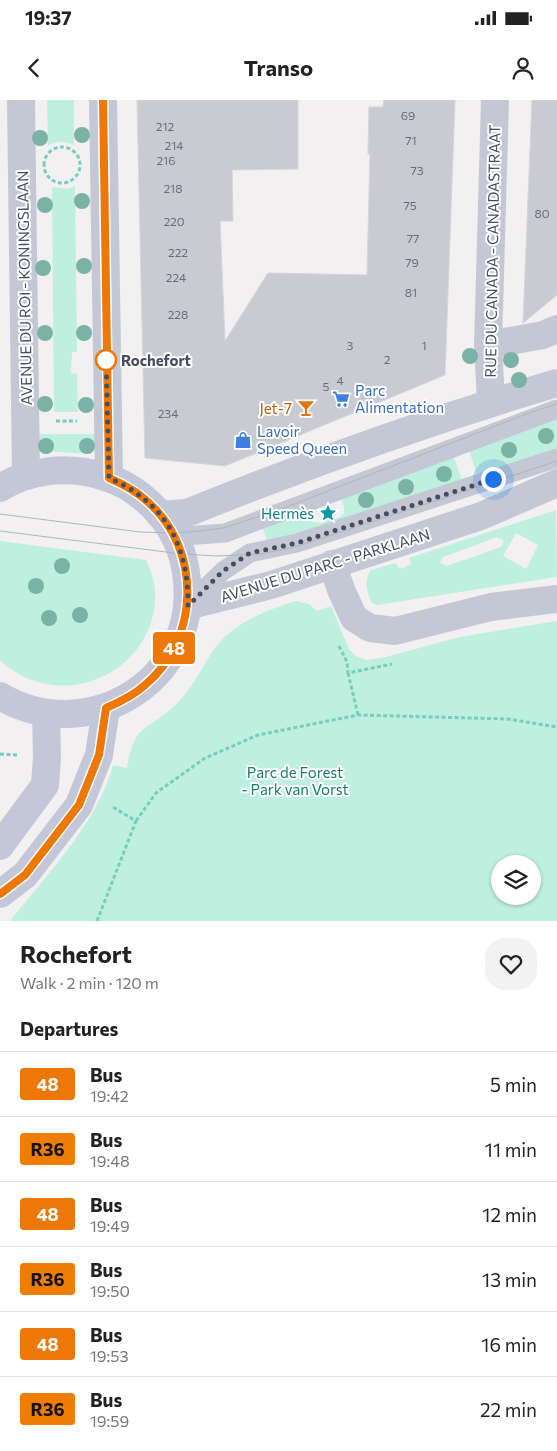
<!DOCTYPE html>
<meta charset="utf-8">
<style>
:root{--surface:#fff;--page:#f2f2f2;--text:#222;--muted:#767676;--line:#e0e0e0}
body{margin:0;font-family:Commissioner,sans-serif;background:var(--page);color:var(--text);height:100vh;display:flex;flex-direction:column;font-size:19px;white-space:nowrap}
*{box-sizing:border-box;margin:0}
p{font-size:16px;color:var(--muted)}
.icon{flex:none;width:28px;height:28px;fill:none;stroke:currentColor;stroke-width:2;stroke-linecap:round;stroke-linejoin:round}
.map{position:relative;height:821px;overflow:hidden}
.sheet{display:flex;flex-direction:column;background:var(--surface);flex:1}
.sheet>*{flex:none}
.badge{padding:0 10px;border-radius:4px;font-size:18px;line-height:32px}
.buttons{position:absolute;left:491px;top:755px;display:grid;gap:10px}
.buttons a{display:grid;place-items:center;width:50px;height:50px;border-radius:50%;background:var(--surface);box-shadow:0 1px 4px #0004;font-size:25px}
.you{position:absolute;width:25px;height:25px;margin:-12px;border:4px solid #fff;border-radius:50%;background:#1a73e8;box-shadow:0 0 0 8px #1a73e833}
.map>.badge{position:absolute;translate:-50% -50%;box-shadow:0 0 0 2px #fff}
h2{padding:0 20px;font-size:19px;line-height:45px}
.round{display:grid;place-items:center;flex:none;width:52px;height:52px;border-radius:20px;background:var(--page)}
.head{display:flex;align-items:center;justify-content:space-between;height:85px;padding:0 20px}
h1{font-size:24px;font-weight:700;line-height:38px}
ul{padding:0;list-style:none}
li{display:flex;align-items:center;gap:15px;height:65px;padding:0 20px;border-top:1px solid var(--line)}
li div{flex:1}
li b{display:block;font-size:19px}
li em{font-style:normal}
li .badge{min-width:55px;font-weight:700;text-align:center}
.status{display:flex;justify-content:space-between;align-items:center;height:35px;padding:0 25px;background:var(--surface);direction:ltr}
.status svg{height:14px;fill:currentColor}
header{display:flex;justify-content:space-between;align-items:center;height:65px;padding:0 20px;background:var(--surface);font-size:22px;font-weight:700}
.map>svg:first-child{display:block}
.green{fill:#bfefde;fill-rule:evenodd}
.building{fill:#cacbd2;stroke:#d4d4db}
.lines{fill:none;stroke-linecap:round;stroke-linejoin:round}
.path{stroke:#77ceba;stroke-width:3;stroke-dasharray:4 2.5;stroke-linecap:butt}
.service{stroke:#c4c8d5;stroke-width:19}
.minor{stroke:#c4c8d5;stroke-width:28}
.tertiary{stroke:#c4c8d5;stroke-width:28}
.secondary{stroke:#c3c7d8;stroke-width:28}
.tram{stroke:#b2b3ba;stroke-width:1}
.tree{fill:#7ab2a5}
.line-casing{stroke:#fff;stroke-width:11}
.line{stroke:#ed7807;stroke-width:8}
.walk{stroke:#484d5d;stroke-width:5;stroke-dasharray:0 9}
.stop-dot{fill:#fff;stroke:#ed7807;stroke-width:2.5}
.labels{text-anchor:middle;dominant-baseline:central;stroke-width:4;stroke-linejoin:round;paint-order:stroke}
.number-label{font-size:12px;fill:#686c7a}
.street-label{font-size:15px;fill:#484d5d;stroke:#fff}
.stop-label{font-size:15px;font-weight:bold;fill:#484d5d;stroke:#fff;text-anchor:start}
.shop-label{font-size:15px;fill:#366cbe;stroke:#fff;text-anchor:start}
.food-label{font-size:15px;fill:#c56008;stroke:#fff;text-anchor:end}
.culture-label{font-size:15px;fill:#0d838f;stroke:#fff;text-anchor:end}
.park-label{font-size:15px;fill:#178067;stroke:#fff}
</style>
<div class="status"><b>19:37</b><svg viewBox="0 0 49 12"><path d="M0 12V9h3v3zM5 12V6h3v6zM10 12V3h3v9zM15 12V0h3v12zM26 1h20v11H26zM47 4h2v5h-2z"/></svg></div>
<header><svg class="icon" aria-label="back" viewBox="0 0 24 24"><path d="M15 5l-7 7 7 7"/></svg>Transo<svg class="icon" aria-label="person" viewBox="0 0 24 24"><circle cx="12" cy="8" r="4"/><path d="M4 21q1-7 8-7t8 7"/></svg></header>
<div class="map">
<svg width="557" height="821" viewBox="0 0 557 821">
<rect width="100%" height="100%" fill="#f2f0f0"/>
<path class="green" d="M47,0H74V45C65,41 56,40 48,46Z
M75,86L77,252H72L71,273L77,274L78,312H54L52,87L68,89Z
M557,312V354L478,379L468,346Z
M37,334H97V347L90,354L44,351L39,347Z
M452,352L463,383L268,443L262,426L309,408C307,422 314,425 326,421C334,418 338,420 344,413V407L341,399Z
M556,410L557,477L377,505L372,503C367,492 363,481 371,470L396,463L398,468L400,467L401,469L411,464L409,458ZM516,433L538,445L526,469L503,456ZM497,437L504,441L501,447L447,466L440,463L443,457Z
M0,441L146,460C150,469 154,479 155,489C160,572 59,617 0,560Z
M296,501L309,504L317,511L331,506L349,549L354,555L366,560L382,558L460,537L557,521V821H10C45,777 99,721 113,665L127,668C129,657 131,645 137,636C144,627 153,623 161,617C168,612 175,605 181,599C195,584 203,565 215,548C233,523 267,510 296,501ZM500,764H532V796H500Z"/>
<path class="building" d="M137,0H298V69L232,70L233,121H220L225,241L268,173L367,175L370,54H368L369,7H383L384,0H455L445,275L225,366L145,358Z
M532,0H557V195L523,223Z"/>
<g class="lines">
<path class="path" d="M44 65a18 18 0 1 1 36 0a18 18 0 1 1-36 0Z
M56,321H77
M339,546L347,562L348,573L392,564
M348,573L358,615
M0,654L17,655
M136,721L156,693L205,658L258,635L358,615L508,619L557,627
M97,821L136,721L111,706"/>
<path class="service" d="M173,433L184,436L225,433L557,309
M188,505L223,471L250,453L297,443L557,358"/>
<path class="minor" d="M488,245L543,235L557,229
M491,302L488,245L495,0
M332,464L342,492L354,518L370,528L395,531L491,507L557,499"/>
<path class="tertiary" d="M21,0L26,376
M103,0L109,378
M160,415L187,413C308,364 432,320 557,283
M187,506L271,485L481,416L557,383"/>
<path class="secondary" d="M0,388C30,369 68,366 102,376C127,383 147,398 163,418C177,436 185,458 187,481C197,583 86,647 0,596
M0,746L45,685L47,657L46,613
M0,794L25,775L79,705L99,655L106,608"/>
<path class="tram" d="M0,414L140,432L173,433L199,431L223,428L279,410L529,313L557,304
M0,431L182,454L217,456L261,454L298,446L557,361"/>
</g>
<g class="tree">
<circle cx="82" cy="35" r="8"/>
<circle cx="40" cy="38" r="8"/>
<circle cx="82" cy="101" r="8"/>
<circle cx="45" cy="105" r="8"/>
<circle cx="84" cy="166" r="8"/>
<circle cx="43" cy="168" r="8"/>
<circle cx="45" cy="233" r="8"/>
<circle cx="84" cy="233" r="8"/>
<circle cx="470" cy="256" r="8"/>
<circle cx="511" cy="260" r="8"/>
<circle cx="519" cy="280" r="8"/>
<circle cx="45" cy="304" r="8"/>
<circle cx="86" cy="305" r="8"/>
<circle cx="546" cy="336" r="8"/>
<circle cx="46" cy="346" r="8"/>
<circle cx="87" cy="346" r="8"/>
<circle cx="509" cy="350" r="8"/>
<circle cx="444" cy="374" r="8"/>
<circle cx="406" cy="387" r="8"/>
<circle cx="366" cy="400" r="8"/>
<circle cx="62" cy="466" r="8"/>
<circle cx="36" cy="486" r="8"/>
<circle cx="80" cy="515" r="8"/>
<circle cx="49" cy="518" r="8"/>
</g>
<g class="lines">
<g class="line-casing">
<path id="line" d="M0,794L25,775L79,705L99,655L106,608C120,602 134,595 145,585C200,539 202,450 148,402C136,391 123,384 109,378L103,0"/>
</g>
<use href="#line" class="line"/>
<path class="walk" d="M106,260V255L109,378C165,402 189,446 188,506L223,471L250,453L297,443L493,379"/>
</g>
<defs>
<g id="supermarket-bare" transform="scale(1.35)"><path d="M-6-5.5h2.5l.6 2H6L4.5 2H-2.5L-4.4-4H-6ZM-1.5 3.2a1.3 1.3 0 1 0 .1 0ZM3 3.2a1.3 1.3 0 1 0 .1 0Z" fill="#3f7fe0" stroke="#fff" stroke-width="2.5" paint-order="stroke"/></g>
<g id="bar-bare" transform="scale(1.35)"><path d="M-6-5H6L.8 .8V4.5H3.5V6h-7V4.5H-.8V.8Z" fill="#e8710a" stroke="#fff" stroke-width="2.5" paint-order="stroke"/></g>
<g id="shop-bare" transform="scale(1.35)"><path d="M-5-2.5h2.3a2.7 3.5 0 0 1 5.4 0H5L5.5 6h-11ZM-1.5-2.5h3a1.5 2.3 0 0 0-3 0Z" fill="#3f7fe0" stroke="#fff" stroke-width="2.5" paint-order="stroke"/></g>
<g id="sight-bare" transform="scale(1.35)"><path d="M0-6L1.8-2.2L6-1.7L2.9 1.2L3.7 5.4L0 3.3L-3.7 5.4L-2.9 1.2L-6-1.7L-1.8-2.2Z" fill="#0f9aa8" stroke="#fff" stroke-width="2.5" paint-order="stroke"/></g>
</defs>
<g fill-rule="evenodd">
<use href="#supermarket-bare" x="341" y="299"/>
<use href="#bar-bare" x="306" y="308"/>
<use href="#shop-bare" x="243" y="340"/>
<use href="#sight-bare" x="328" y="413"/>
</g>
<circle class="stop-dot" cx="106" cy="260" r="10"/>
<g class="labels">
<g class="number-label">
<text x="408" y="15">69</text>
<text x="165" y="26">212</text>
<text x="411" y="40">71</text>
<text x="174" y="45">214</text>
<text x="166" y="60">216</text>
<text x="417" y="70">73</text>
<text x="173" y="88">218</text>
<text x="410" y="105">75</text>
<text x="542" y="113">80</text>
<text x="174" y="121">220</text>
<text x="413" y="138">77</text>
<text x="178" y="152">222</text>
<text x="412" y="162">79</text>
<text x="176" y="177">224</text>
<text x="411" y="192">81</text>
<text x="178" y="214">228</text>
<text x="350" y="245">3</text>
<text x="424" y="245">1</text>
<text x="387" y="259">2</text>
<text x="340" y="280">4</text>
<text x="326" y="286">5</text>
<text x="168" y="313">234</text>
</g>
<g class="street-label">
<text transform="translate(492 151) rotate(-89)">RUE DU CANADA - CANADASTRAAT</text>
<text transform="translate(24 188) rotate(-91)">AVENUE DU ROI - KONINGSLAAN</text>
<text transform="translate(325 465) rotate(-17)">AVENUE DU PARC - PARKLAAN</text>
</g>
<g class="stop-label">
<text x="121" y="260">Rochefort</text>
</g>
<g class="shop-label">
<text x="355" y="290">Parc<tspan x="355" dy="17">Alimentation</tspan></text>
<text x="257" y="331">Lavoir<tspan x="257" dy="17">Speed Queen</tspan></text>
</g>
<g class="food-label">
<text x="292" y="308">Jet-7</text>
</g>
<g class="culture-label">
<text x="314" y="413">Hermès</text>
</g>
<g class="park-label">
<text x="295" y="672">Parc de Forest<tspan x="295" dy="17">- Park van Vorst</tspan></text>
</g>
</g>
</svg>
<div class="buttons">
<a><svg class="icon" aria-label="layers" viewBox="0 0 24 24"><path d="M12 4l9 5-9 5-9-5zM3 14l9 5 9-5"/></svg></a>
</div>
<div class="you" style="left:493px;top:379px"></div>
<b class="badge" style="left:174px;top:548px;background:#ed7807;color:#fff">48</b>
</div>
<section class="sheet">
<div class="head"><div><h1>Rochefort</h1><p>Walk · 2 min · 120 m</p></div><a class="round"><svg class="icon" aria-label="heart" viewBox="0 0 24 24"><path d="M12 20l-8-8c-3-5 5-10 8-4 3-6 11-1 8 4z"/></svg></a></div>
<h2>Departures</h2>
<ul>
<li><span class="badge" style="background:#ed7807;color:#fff">48</span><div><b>Bus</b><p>19:42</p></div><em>5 min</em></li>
<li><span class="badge" style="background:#ef7d00;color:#111">R36</span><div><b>Bus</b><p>19:48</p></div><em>11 min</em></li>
<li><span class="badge" style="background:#ed7807;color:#fff">48</span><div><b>Bus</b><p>19:49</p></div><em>12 min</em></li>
<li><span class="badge" style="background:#ef7d00;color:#111">R36</span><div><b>Bus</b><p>19:50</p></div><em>13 min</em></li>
<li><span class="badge" style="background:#ed7807;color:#fff">48</span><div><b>Bus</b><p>19:53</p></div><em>16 min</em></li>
<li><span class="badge" style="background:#ef7d00;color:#111">R36</span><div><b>Bus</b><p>19:59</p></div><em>22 min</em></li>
</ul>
</section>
